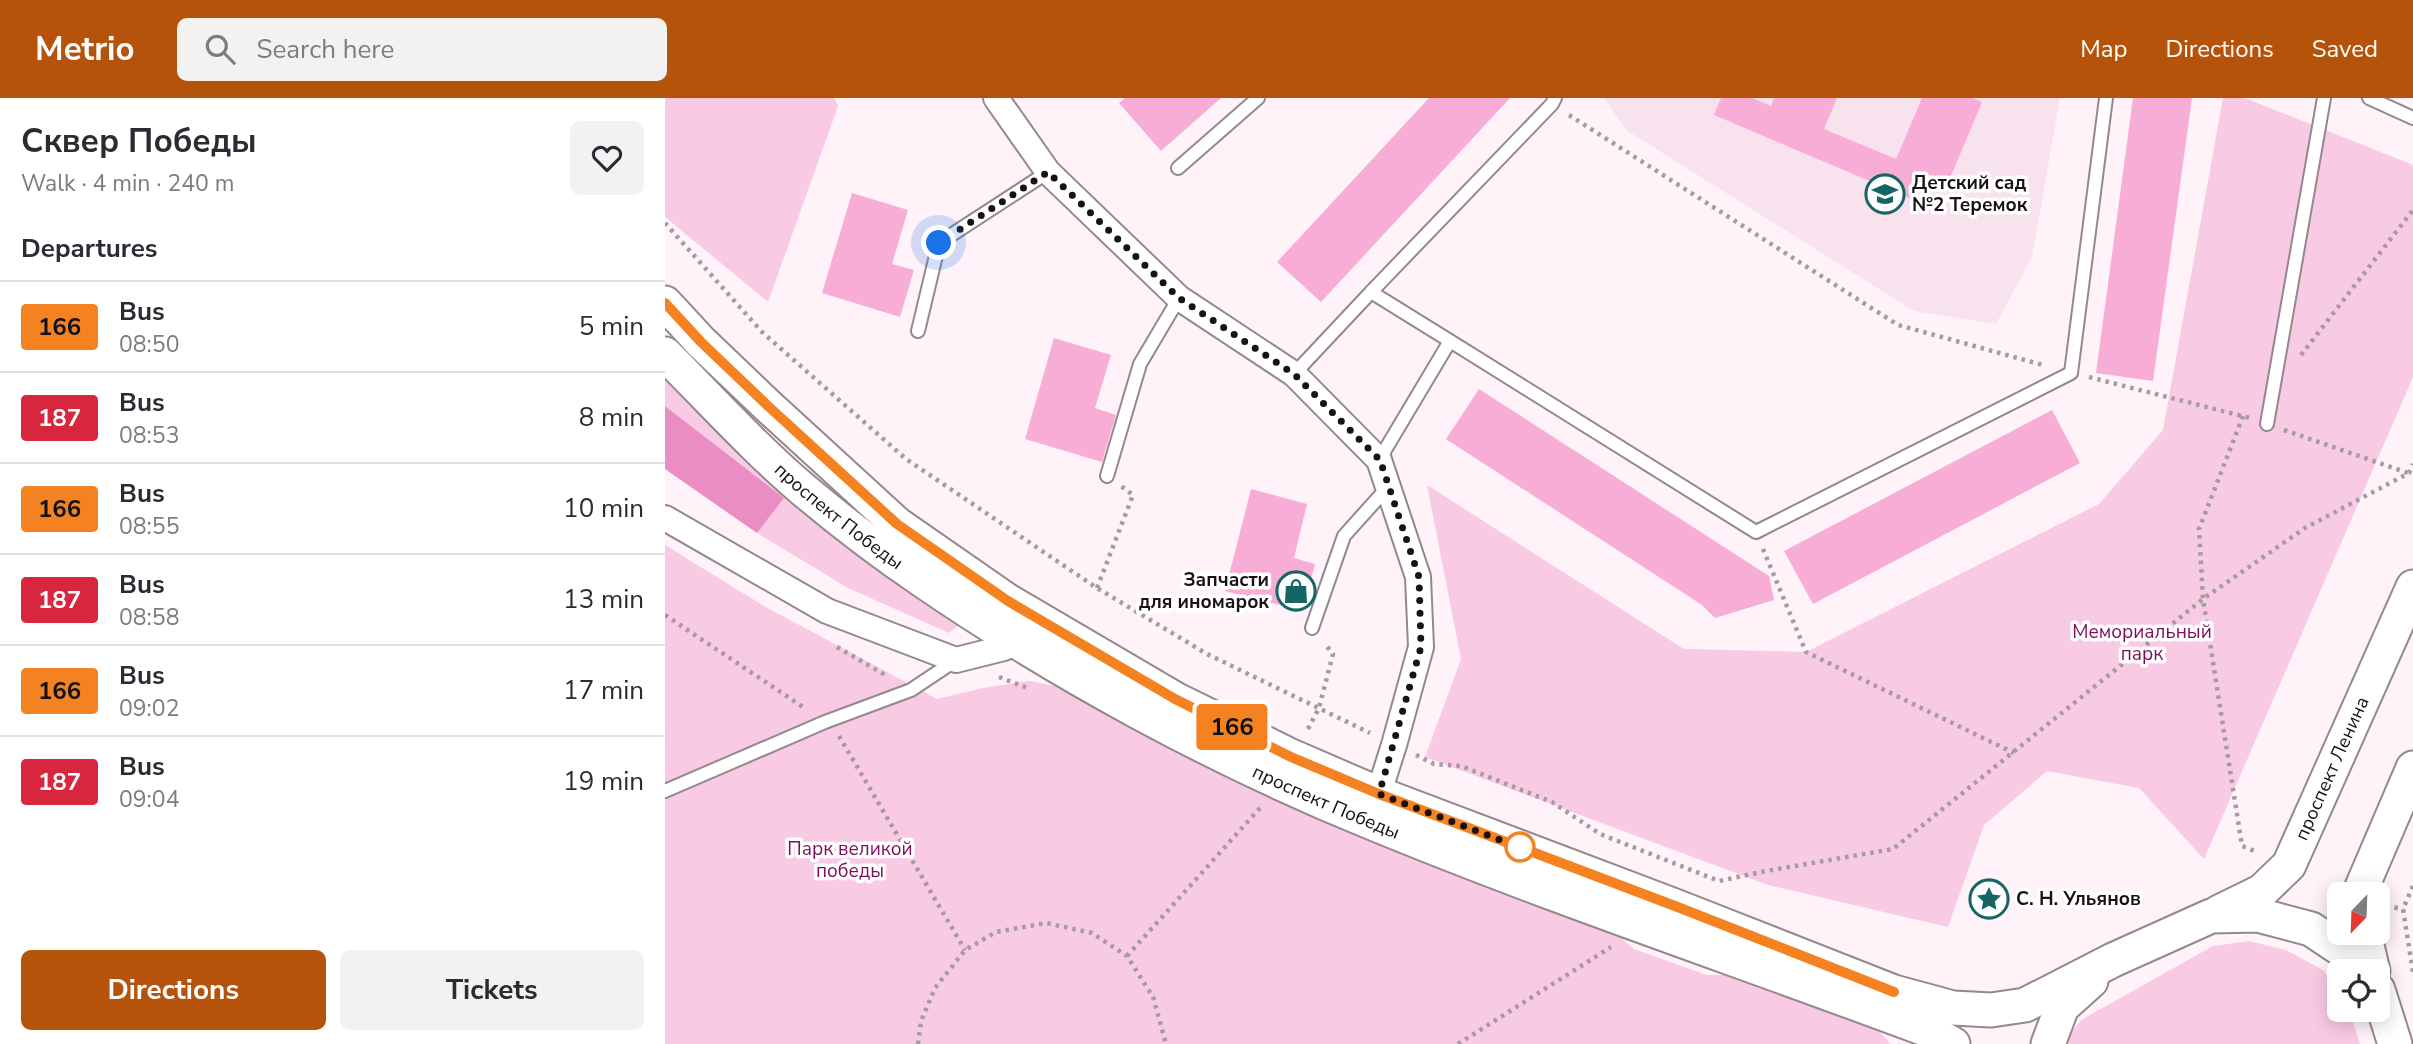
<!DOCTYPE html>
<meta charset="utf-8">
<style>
:root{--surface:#fff;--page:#f2f2f3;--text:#2b2b33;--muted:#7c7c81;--line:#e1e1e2;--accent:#b45309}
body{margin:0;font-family:"Nunito Sans",sans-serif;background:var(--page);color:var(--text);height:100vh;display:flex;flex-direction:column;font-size:26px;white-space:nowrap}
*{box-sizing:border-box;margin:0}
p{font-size:23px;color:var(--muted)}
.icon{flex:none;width:38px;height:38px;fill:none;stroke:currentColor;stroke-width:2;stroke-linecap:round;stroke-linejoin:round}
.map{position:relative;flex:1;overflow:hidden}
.sheet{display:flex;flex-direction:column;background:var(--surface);width:665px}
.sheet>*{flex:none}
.badge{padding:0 14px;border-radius:5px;font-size:24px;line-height:46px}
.needle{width:46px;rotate:203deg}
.tools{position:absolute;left:1662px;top:784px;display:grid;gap:14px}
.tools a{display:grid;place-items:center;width:63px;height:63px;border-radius:10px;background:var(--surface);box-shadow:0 4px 18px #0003;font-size:35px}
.you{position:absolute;width:35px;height:35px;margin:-18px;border:5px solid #fff;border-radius:50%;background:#1a73e8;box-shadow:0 0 0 10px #1a73e833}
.map>.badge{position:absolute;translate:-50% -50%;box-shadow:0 0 0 4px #fff}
h2{padding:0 21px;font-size:26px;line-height:63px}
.round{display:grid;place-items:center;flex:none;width:74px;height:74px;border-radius:10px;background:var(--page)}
.summary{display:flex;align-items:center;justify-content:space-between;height:119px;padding:0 21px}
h1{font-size:33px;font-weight:700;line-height:52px}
.action{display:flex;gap:14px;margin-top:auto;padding:14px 21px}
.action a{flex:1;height:80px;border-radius:10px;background:var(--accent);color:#fff;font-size:28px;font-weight:700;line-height:80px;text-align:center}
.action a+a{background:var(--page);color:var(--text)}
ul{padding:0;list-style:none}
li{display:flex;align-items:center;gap:21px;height:91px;padding:0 21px;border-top:2px solid var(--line)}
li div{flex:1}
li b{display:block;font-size:26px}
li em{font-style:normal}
li .badge{min-width:77px;font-weight:700;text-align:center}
header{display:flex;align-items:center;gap:42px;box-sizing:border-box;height:98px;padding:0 35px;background:var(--accent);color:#fff}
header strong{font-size:33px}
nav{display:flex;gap:38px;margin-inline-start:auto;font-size:24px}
.search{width:490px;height:63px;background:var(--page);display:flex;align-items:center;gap:18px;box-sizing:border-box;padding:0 24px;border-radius:10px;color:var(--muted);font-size:26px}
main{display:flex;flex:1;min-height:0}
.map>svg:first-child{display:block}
.built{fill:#f7e2ed}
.green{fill:#f9cae3}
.forest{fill:#e98dc2}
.building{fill:#f8add7}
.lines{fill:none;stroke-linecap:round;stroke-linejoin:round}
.service-casing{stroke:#94888e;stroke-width:16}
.minor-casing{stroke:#94888e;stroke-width:28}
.secondary-casing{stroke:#94888e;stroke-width:37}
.path{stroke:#a59ba0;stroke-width:4.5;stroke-dasharray:3.5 5;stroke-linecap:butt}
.service{stroke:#fff;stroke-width:12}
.minor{stroke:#fff;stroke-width:24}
.secondary{stroke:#fff;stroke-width:33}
.line-casing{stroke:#fff;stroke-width:16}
.line{stroke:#f58220;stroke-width:10}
.walk{stroke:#171215;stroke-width:7;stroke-dasharray:0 12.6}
.stop-dot{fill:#fff;stroke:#f58220;stroke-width:3.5}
.labels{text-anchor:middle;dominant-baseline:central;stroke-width:7;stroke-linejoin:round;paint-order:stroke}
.poi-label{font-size:19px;font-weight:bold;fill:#171215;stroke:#fff;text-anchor:start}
.street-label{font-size:19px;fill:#171215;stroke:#fff}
.park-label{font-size:19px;fill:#7c0e5a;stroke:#fff}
</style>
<header>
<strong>Metrio</strong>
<div class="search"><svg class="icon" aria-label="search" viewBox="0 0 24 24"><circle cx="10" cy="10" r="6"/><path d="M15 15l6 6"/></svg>Search here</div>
<nav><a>Map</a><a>Directions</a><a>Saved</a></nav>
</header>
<main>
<section class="sheet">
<div class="summary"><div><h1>Сквер Победы</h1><p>Walk · 4 min · 240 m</p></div><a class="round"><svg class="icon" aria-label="heart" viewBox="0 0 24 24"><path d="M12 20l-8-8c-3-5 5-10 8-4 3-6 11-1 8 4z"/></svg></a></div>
<h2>Departures</h2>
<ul>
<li><span class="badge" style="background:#f58220;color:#111">166</span><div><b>Bus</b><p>08:50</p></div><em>5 min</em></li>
<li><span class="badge" style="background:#d7263d;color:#fff">187</span><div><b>Bus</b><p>08:53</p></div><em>8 min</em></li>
<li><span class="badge" style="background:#f58220;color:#111">166</span><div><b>Bus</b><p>08:55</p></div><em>10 min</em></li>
<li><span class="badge" style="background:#d7263d;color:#fff">187</span><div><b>Bus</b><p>08:58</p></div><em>13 min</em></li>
<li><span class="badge" style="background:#f58220;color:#111">166</span><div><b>Bus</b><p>09:02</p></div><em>17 min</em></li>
<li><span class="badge" style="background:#d7263d;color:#fff">187</span><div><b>Bus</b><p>09:04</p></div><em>19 min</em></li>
</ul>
<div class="action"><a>Directions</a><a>Tickets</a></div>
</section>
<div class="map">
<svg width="1748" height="946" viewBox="0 0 1748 946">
<rect width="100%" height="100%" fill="#fff2f8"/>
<path class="built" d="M939,0H1395L1367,159L1331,226L1249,213L961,32Z"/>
<path class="green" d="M0,0H169L173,8L103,204L0,119Z
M1558,0H1580L1748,67V279L1539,761L1474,690L1382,673L1319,727L1283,829L1103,787L760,659L796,561L762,387L1019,551L1141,554L1434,406L1498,332Z
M0,269L295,526L284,535L183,490L92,435L119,400L0,308Z
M0,447L99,508L272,601L318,590L364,583L402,590L938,824L969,851L1042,877H1085L1209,927L1225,946H0Z
M1584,843L1621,852L1658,872L1675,894V912H1684L1695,946H1398L1416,922L1548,848Z"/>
<path class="forest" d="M0,308L119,400L92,435L0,371Z"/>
<path class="building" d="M460,0H556L496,53L454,5Z
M764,0H845L656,204L612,164Z
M1056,0H1087L1106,8L1109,0H1172L1159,31L1231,61L1257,0H1308L1317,4L1283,85L1258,74L1247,101L1049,17Z
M1468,0H1527L1488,283L1431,275Z
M187,95L243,112L227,166L249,172L235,219L157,195Z
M389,240L446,257L430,310L451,317L437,364L360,341Z
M814,291L1104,478L1109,502L1050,520L1037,507L781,341Z
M1387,312L1415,365L1148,506L1119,453Z
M586,391L642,406L629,460L650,466L638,513L560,493Z"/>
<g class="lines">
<g class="service-casing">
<path id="service" d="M1704,0L1748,20
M513,70L593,0
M253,233L274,145L383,74
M785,243L706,194L887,6L890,0
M629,276L706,194
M1602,326L1659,0
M714,362L785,243L1091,434L1406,275L1441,0
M442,378L475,266L514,200
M647,530L679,438L722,390
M0,693L160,624L246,592L291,562"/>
</g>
<g class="minor-casing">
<path id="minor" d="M331,0L383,74L514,200L629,276L714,362L753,479L756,549L729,647L709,710
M0,420L162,513L291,562L339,550L346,540"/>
</g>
<g class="secondary-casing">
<g id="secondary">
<path d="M0,205L36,244L103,308L232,426L343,503L510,601L626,658L714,696L1010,808L1229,894L1288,910L1326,912L1360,907L1448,862L1546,818L1593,817L1646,831L1682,855L1698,873"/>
<path id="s1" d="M0,256C46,302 91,352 141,394C178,425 217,455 257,482C394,576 551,661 705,724C889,800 1079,863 1265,933L1288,946"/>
<path d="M1694,796L1748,670"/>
<path id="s2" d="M1554,814L1597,793L1624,767L1748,489"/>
<path d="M1699,835L1708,873"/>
<path d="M1713,892L1730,946"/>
<path d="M1383,946L1397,909L1426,883"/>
</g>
</g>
<path class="path" d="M904,17L1233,227L1378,267
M0,125L97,234L241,361L432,490L542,556L705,635
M1636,257L1748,112
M1424,279L1585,320
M1578,318L1534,431L1538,501L1577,748L1592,754
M1619,332L1743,375
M1098,451L1141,554L1349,655
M432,490L468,397L456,388
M0,517L141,611
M172,549L222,578
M334,579L365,591
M643,631L654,610L668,556L660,546
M174,638L300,852
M751,657L769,666L796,668L887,704L935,736L1054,783L1101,773L1228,751L1538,501L1640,430L1744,375L1748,366
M1748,788L1738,811L1748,874
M1721,808L1738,811
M462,858L595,710
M253,946L256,923L270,890L300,852L331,834L381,825L427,835L462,858L488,899L501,946
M793,946L946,849"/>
<use href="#service" class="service"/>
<use href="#minor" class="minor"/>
<use href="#secondary" class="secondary"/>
</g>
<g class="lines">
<g class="line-casing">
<path id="line" d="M0,205L36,244L103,308L232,426L343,503L510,601L626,659L714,696L1010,808L1229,894"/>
</g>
<use href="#line" class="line"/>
<path class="walk" d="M274,145L383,74L514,200L629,276L715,362L754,479L756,549L714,696L862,752L855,749"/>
</g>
<defs>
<g id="school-ring" transform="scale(2.0125)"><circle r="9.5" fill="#fff" stroke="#156565" stroke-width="1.5"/><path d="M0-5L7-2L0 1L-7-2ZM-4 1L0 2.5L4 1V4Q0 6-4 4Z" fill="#156565"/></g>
<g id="shop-ring" transform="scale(2.0125)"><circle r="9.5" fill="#fff" stroke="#156565" stroke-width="1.5"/><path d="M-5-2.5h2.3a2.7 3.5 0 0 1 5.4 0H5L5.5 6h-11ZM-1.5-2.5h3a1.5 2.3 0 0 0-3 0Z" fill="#156565"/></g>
<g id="sight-ring" transform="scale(2.0125)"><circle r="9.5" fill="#fff" stroke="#156565" stroke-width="1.5"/><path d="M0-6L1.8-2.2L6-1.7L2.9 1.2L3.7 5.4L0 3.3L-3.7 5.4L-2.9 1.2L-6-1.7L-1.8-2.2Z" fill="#156565"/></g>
</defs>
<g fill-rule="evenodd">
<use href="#school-ring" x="1220" y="96"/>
<use href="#shop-ring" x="631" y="493"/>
<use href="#sight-ring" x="1324" y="801"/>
</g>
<circle class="stop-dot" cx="855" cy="749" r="14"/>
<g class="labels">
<g class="poi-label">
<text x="1247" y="85">Детский сад<tspan x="1247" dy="22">№2 Теремок</tspan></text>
<text x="604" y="482" text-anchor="end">Запчасти<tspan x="604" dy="22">для иномарок</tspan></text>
<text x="1351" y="801">С. Н. Ульянов</text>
</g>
<g class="street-label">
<text stroke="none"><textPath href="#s1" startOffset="238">проспект Победы</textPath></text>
<text stroke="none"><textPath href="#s2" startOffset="191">проспект Ленина</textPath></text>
<text stroke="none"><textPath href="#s1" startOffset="805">проспект Победы</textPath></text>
</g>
<g class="park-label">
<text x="1477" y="534">Мемориальный<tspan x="1477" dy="22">парк</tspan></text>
<text x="185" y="751">Парк великой<tspan x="185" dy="22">победы</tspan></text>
</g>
</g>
</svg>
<div class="tools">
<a><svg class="needle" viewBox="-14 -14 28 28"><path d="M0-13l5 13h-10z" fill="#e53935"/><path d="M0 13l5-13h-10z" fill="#7c7c81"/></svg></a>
<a><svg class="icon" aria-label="locate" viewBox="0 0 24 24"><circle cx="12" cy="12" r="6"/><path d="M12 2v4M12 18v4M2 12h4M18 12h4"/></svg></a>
</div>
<div class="you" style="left:274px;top:145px"></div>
<b class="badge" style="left:567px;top:629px;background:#f58220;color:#111">166</b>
</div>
</main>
